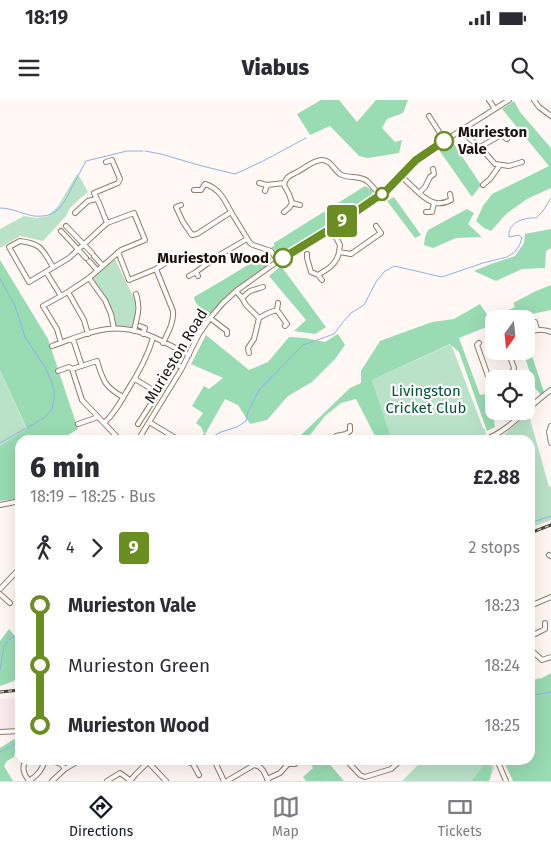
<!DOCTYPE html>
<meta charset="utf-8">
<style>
:root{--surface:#fff;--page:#f7f7f7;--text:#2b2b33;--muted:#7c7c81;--line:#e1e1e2;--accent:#111827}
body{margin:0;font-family:"Fira Sans",sans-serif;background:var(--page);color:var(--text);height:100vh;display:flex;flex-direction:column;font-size:19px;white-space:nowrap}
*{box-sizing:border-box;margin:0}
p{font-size:16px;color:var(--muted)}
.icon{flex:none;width:28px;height:28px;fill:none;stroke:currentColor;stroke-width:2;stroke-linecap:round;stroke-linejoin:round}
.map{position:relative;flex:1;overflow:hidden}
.sheet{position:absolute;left:15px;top:335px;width:520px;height:330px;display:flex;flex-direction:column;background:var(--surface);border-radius:15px;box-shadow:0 5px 20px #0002}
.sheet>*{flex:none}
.badge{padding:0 10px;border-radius:4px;font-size:18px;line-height:32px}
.needle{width:32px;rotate:195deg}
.tools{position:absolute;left:485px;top:210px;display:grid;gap:10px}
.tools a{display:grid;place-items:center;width:50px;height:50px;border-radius:10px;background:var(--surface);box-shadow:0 5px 20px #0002;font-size:25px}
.map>.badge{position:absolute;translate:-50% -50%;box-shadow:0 0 0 2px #fff}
.legs{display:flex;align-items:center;gap:8px;height:55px;padding:0 15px;font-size:16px}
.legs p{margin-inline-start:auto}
.headline{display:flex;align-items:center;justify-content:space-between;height:85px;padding:0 15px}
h1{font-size:28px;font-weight:800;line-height:38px}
ul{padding:0 15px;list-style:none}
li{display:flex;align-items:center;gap:18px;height:60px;font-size:19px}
li i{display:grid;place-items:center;width:8px;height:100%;margin:0 6px;background:currentColor}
li i::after{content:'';width:12px;height:12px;margin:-6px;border:4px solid;border-radius:50%;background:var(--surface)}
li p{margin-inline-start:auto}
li:first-child i{background:linear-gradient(#0000 50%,currentColor 0)}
li:last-child i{background:linear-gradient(currentColor 50%,#0000 0)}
.status{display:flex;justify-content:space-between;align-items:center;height:35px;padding:0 25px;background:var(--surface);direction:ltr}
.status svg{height:14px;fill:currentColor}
header{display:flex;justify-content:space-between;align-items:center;height:65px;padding:0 15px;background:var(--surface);font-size:22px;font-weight:800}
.menu{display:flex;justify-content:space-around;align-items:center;height:70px;border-top:1px solid var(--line);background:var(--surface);font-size:14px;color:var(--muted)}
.menu a{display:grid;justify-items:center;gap:2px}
.menu .on{color:var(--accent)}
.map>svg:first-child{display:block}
.commercial{fill:#fcebec}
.green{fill:#bae2c9}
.forest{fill:#99dbb3}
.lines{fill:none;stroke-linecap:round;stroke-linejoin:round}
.stream{stroke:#8fb2e9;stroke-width:1}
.minor-casing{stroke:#967a67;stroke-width:6}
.minor{stroke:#fff;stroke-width:4}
.rail-casing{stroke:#4b413a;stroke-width:3}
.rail{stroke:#fff;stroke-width:1;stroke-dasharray:4;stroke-linecap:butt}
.line-1-casing{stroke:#fff;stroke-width:11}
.line-1{stroke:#6b8e23;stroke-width:8}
.stop-1-dot{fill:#fff;stroke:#6b8e23;stroke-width:2.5}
.labels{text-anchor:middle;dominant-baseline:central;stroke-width:4.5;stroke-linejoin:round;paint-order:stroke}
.stop-label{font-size:15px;font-weight:bold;fill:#1e130c;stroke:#fff;text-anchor:start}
.street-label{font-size:15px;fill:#1e130c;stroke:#fff}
.park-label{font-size:15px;fill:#005632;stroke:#fff}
</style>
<div class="status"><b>18:19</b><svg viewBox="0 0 49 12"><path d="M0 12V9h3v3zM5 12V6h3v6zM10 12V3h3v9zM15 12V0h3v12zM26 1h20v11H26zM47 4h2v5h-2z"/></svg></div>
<header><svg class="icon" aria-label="menu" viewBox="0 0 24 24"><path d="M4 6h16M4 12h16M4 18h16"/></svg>Viabus<svg class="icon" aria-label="search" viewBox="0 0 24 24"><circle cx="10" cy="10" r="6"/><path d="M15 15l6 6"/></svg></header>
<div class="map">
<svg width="551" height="681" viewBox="0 0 551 681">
<rect width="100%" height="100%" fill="#fff8f4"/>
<path class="commercial" d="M20,598V630L0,631V599Z"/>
<path class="green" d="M77,74C81,77 85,87 88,92L77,101L70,108L66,116L43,141L20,136L0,148V129L24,116L37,118L48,116L58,106Z
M115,159L135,200L136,216L133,229L116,227C112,205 106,196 92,179Z
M451,244L483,328L485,329L486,335L472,340H392L372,280Z
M0,270L27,330L0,346Z
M527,315L530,319L549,387L551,386V420L530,428V340H502L501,337Z
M423,660H491L494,668L489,681H402Z"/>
<path class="forest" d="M321,0H339L357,22L376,0H408L403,13L387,19L382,28L395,42L402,40L399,53L368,58L359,56L330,26L310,35L297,14Z
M514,1L520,12L551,48V88L527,99L506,114L491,131L484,128L476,121L483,106L492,94L549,66L502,9Z
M452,41L481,85L472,97L439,50Z
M365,86L372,90L373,96L365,102L282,156L271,147L274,146V143Z
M394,97L421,135L415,138L387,101Z
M467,109L474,113L468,124L482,137L456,138L433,148L424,145L425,137L428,130Z
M551,129V148L546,151L545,168L522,169L496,181L474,171L491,164L515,156L524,143L525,134Z
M267,153L271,158L270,164C249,179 228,194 211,214C204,210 195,206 194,197L230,176Z
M0,160L48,239L78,329L60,340H20V380L15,399L0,401V346L27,329L0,270Z
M281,166L326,227L315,234L294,231L306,220L269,176Z
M551,185V210L508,219H494V224L459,238L480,295L490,293L495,327L487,331L459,252L450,244L372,280L392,340H377L356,299L341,303L325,316L306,340H301L299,337L350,288L361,283V271L380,241L432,222L454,219L480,204L490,219L515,207L513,203L536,191Z
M338,234L345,245L335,259L312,282L288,296L267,320L250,324L238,305L225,299L204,336V340H199L204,333L201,327L196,323L203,313L192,306L204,286L209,289L223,278L191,264L206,235L249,270L268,262L289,237L305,238L325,242Z
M526,238L544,292L541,295L535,288L523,251H526Z
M9,529L20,542V571L14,581L0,586V541Z
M551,573V681H513L503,660H530V580L542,578Z
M16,638L20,639V650L15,652L14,657L7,661L4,666L13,681H0V648Z
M308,660H326L344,681H306L303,677L313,668Z
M478,660H487C493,666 491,674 489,681H472L483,666Z"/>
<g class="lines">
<path class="stream" d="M145,51L161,54L202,66L235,74L244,70L265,60L306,38
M0,108C12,108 22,114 34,116C56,118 63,106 71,89C76,80 81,70 86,61L127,51H143
M0,178L15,206L25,237L45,267L51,280L54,291V298L52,309L44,318L0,343
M208,340L210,338L221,332L237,327L246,321L248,312L259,290L303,245L334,234L343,222L351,213L364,205L376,182L384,172L394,166L442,177L483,163L507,157L515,152L520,144L522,138L519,135L509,137C507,123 524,117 536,118L543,111L551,98
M530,423L551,416
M0,570C4,552 0,540 20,534
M530,596L551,592
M0,652L20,642"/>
<g class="minor-casing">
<path id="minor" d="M489,0L495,9
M534,0L539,7L551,16
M429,16L445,41
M461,30L470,39L480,47L501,35L500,31
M501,35L507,39
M480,47L495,64L509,66L522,62
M106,62L112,60L120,79L118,83L94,93L99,103L107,123
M401,76L419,93L425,87L430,77L434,74L433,69
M259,83L267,85
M483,85L490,79L500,65
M194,90H201L205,84C219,88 225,100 231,112
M265,91L267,85L284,83
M419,93C429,102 438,107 451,100L450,94
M181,105L176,107L183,122L192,135L197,134L231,112L250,143L253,145L271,151L278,161
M300,105L292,103L289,94L284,85C286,76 290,76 297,72C305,68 313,60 322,60C331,60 333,69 340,74C348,79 359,75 367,81C372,85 376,91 380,96
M284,112L289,108L292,103
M426,112H432L434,103
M75,113L88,101L96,99
M66,126L92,153
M331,128L340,145L339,152L351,154L381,133L376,126
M61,131L86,158
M118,152L129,180L156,169L173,211C174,223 168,232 163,243
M307,154V158L311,172L318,175
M94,156L103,166
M89,161L97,170
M53,167C42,149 42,144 20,141L9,147L29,182L69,158L107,123L134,113L145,140L121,150L89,178L68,192L43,206L57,229L61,243
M156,169L164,164
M46,172L61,196
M189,176L196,172
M198,176L196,172L216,157L247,139
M89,178L104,199
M322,180L318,175C328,169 337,164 339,152
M236,191L242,198L250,191L263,187
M68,192L84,220L88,234
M242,198L246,205L259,218
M105,200L111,214L114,229
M277,210L287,224L285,226
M210,218L227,231V234
M535,222L537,229
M140,226L145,228L143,234
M134,231C137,216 141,209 136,194
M531,232C538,229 543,229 551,232
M73,239L82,266
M479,243L477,245L488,276L490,278L494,280
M52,246C75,238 100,226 124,229C147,231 169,245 189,255
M249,253L248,248L254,239L259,218L268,213L277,210L278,203
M177,256L175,262L177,265L182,267
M72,269L82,300L120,340
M58,271L69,267L72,269L97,261C103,281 105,287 123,297
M135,279L158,293L138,324
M496,279C503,276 513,275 514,268L508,251
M158,293L172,269
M149,322L179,340
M104,323C114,314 120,303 127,291C138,274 147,258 153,238
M78,324L98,317
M551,326L549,332L551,343
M295,338L297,340
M138,340L181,270L199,234L210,218L223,203L236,191L278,161L331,128L386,91L416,60L425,53L509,0
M333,340L336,336L346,334L350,331V326
M484,340C511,330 528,306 551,290
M0,405L20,401
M549,455L551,456
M0,489L20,468
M0,494L10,503
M530,506L551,497
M530,540L531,536L545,529V523
M530,549L542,560L551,557
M0,632L20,631
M26,660C21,668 24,674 29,681
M48,660L61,664L65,669L80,660
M184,660L193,664L195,660
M214,660L224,681
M497,660L506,681
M347,661L360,675L365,677L391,669L401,660
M148,662L166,681
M193,664L199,675
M267,679L280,673L288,664H295
M29,681C38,675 42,670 45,660
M52,681L65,669
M107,681L120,673L131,681
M130,681L136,674L150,660
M227,681L254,665C263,666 265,674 268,681"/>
</g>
<use href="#minor" class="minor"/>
<g class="rail-casing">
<path id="rail" d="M530,433L551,425
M0,592L20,590"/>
</g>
<use href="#rail" class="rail"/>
</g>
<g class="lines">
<g class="line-1-casing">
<path id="line-1" d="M283,158L332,128L386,91L416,60L444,41"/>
</g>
<use href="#line-1" class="line-1"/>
</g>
<g class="stop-1-dot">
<circle cx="444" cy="41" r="9"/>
<circle cx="382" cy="94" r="6"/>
<circle cx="283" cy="158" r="9"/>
</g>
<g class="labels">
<g class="stop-label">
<text x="458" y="32">Murieston<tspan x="458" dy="17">Vale</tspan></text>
<text x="269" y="158" text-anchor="end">Murieston Wood</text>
</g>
<g class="street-label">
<text transform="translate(176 256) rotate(-59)">Murieston Road</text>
</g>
<g class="park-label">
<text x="426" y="291">Livingston<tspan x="426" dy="17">Cricket Club</tspan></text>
</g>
</g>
</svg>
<div class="tools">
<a><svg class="needle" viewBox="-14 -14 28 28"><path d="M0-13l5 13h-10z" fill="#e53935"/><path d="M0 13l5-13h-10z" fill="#7c7c81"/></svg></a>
<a><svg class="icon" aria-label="locate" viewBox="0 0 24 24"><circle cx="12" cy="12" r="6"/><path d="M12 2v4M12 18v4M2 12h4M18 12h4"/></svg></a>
</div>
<b class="badge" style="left:342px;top:121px;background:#6b8e23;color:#fff">9</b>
<section class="sheet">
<div class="headline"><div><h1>6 min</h1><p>18:19 – 18:25 · Bus</p></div><b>£2.88</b></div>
<div class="legs"><svg class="icon" aria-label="walk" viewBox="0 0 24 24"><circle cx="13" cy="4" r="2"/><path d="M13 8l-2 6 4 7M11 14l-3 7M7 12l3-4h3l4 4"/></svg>4<svg class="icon" aria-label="forward" viewBox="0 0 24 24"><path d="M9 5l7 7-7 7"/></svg><b class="badge" style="background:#6b8e23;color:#fff">9</b><p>2 stops</p></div>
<ul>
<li><i style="color:#6b8e23"></i><b>Murieston Vale</b><p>18:23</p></li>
<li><i style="color:#6b8e23"></i><span>Murieston Green</span><p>18:24</p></li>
<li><i style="color:#6b8e23"></i><b>Murieston Wood</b><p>18:25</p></li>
</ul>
</section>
</div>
<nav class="menu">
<a class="on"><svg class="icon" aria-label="directions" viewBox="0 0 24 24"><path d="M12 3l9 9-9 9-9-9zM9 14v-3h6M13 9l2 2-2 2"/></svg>Directions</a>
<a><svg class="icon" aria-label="map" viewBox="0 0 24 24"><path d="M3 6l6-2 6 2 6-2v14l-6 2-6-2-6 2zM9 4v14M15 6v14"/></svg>Map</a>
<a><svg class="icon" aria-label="tickets" viewBox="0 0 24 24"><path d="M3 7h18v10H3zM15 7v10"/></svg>Tickets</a>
</nav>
